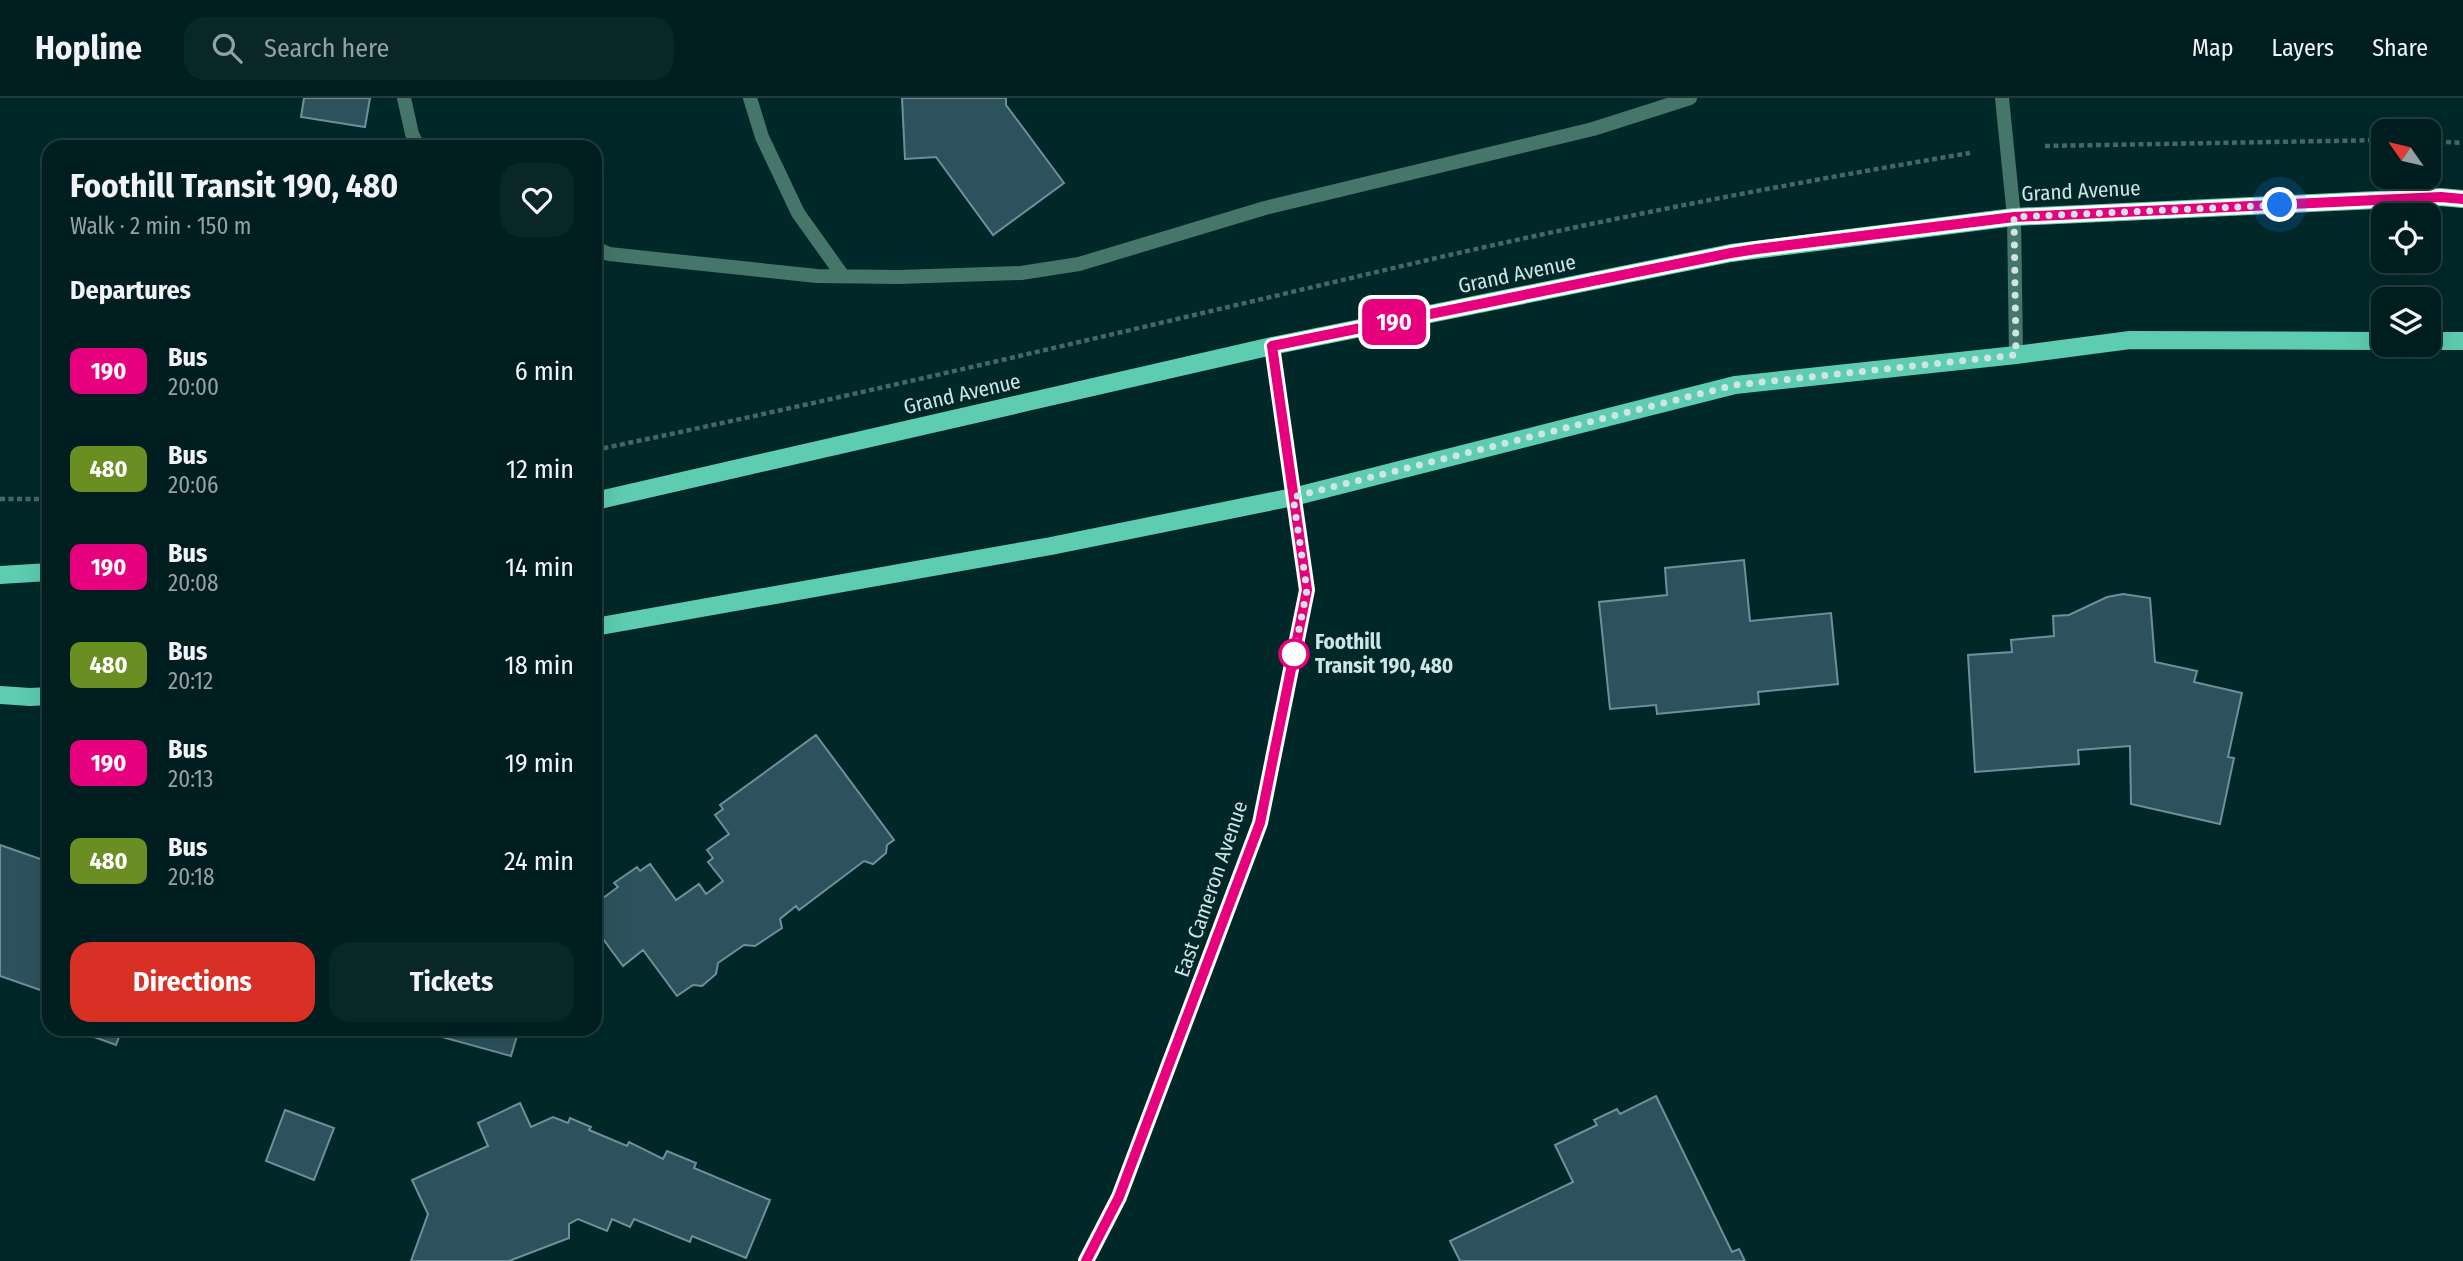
<!DOCTYPE html>
<meta charset="utf-8">
<style>
:root{--surface:#001e1f;--page:#0a2728;--text:#f1f3f6;--muted:#95a2a4;--line:#223c3d;--accent:#d93025}
body{margin:0;font-family:"Fira Sans Condensed",sans-serif;background:var(--page);color:var(--text);height:100vh;display:flex;flex-direction:column;font-size:26px;white-space:nowrap}
*{box-sizing:border-box;margin:0}
p{font-size:23px;color:var(--muted)}
.icon{flex:none;width:38px;height:38px;fill:none;stroke:currentColor;stroke-width:2;stroke-linecap:round;stroke-linejoin:round}
.map{position:relative;flex:1;overflow:hidden}
.sheet{position:absolute;left:42px;top:42px;width:560px;height:896px;display:flex;flex-direction:column;background:var(--surface);border-radius:21px;box-shadow:0 7px 28px #0002,0 0 0 2px var(--line)}
.sheet>*{flex:none}
.badge{padding:0 14px;border-radius:10px;font-size:24px;line-height:46px}
.needle{width:46px;rotate:304deg}
.controls{position:absolute;left:2371px;top:21px;display:grid;gap:14px}
.controls a{display:grid;place-items:center;width:70px;height:70px;border-radius:14px;background:var(--surface);box-shadow:0 7px 28px #0002,0 0 0 2px var(--line);font-size:35px}
.you{position:absolute;width:35px;height:35px;margin:-18px;border:5px solid #fff;border-radius:50%;background:#1a73e8;box-shadow:0 0 0 10px #1a73e833}
.map>.badge{position:absolute;translate:-50% -50%;box-shadow:0 0 0 4px #fff}
h2{padding:0 28px;font-size:26px;line-height:63px}
.round{display:grid;place-items:center;flex:none;width:74px;height:74px;border-radius:21px;background:var(--page)}
.overview{display:flex;align-items:center;justify-content:space-between;height:119px;padding:0 28px}
h1{font-size:33px;font-weight:700;line-height:52px}
.action{display:flex;gap:14px;margin-top:auto;padding:14px 28px}
.action a{flex:1;height:80px;border-radius:21px;background:var(--accent);color:#fff;font-size:28px;font-weight:700;line-height:80px;text-align:center}
.action a+a{background:var(--page);color:var(--text)}
ul{padding:0;list-style:none}
li{display:flex;align-items:center;gap:21px;height:98px;padding:0 28px}
li div{flex:1}
li b{display:block;font-size:26px}
li em{font-style:normal}
li .badge{min-width:77px;font-weight:700;text-align:center}
header{display:flex;align-items:center;gap:42px;box-sizing:border-box;height:98px;padding:0 35px;background:var(--surface);border-bottom:2px solid var(--line)}
header strong{font-size:33px}
nav{display:flex;gap:38px;margin-inline-start:auto;font-size:24px}
.search{width:490px;height:63px;background:var(--page);display:flex;align-items:center;gap:18px;box-sizing:border-box;padding:0 24px;border-radius:21px;color:var(--muted);font-size:26px}
.map>svg:first-child{display:block}
.building{fill:#2e525d;stroke:#6b919d;stroke-width:2}
.lines{fill:none;stroke-linecap:round;stroke-linejoin:round}
.path{stroke:#456768;stroke-width:4.5;stroke-dasharray:5 3.5;stroke-linecap:butt}
.lane{stroke:#457669;stroke-width:14}
.street{stroke:#457669;stroke-width:14}
.secondary{stroke:#54a792;stroke-width:14}
.primary{stroke:#5eccb1;stroke-width:18}
.line-casing{stroke:#fff;stroke-width:16}
.line{stroke:#e6007e;stroke-width:10}
.walk{stroke:#cfe4e4;stroke-width:7;stroke-dasharray:0 12.6}
.stop-dot{fill:#fff;stroke:#e6007e;stroke-width:3.5}
.labels{text-anchor:middle;dominant-baseline:central;stroke-width:6;stroke-linejoin:round;paint-order:stroke}
.street-label{font-size:21px;fill:#cfe4e4;stroke:#002829}
.stop-label{font-size:21px;font-weight:bold;fill:#cfe4e4;stroke:#002829;text-anchor:start}
</style>
<header>
<strong>Hopline</strong>
<div class="search"><svg class="icon" aria-label="search" viewBox="0 0 24 24"><circle cx="10" cy="10" r="6"/><path d="M15 15l6 6"/></svg>Search here</div>
<nav><a>Map</a><a>Layers</a><a>Share</a></nav>
</header>
<div class="map">
<svg width="2463" height="1163" viewBox="0 0 2463 1163">
<rect width="100%" height="100%" fill="#002829"/>
<path class="building" d="M304,0H370L365,29L301,19Z
M902,0H1006V7L1064,85L993,137L936,59L905,61Z
M1744,462L1750,523L1831,515L1838,586L1758,594L1759,606L1657,616L1656,607L1610,611L1599,504L1667,497L1665,470Z
M2123,496L2150,500L2155,564L2197,573L2194,584L2242,595L2228,659L2234,660L2220,726L2131,706L2130,648L2078,652L2079,666L1975,674L1968,557L2012,554L2011,542L2054,538L2053,518L2069,517L2107,499Z
M816,637L894,742L887,747L886,755L873,766L864,763L799,812L796,808L780,821L782,830L755,848L744,847L718,865L716,876L702,888L693,887L677,898L643,852L623,868L595,830V806L618,789L614,785L637,769L640,773L650,766L676,802L699,786L706,796L723,783L708,764L713,760L707,752L729,736L715,717L723,711L720,707Z
M0,747L49,764V895L0,878Z
M72,931H122L116,947Z
M413,931H519L511,958Z
M1656,998L1732,1154L1739,1151L1745,1163H1460L1450,1143L1573,1084L1555,1047L1597,1027L1594,1022L1617,1011L1620,1016Z
M520,1005L531,1029L553,1019L568,1025L570,1020L591,1029L589,1032L627,1048L629,1044L663,1061L667,1053L696,1065L694,1070L770,1102L746,1160L692,1138L690,1144L634,1121L630,1129L612,1121L607,1133L578,1121L569,1126V1140L509,1163H411L428,1116L412,1082L488,1048L478,1025Z
M285,1012L334,1030L314,1082L266,1063Z"/>
<g class="lines">
<path class="path" d="M2429,43L2463,45
M2045,48L2384,42
M595,352C870,295 1142,229 1415,165C1599,122 1785,86 1970,55
M0,401H49"/>
<path class="lane" d="M404,0L412,36L418,49
M750,0L762,39L798,115L843,178
M595,150L609,156L817,178L899,179L1021,175L1079,166L1265,110L1593,31L1690,0"/>
<path class="street" d="M2002,0L2014,119L2016,257"/>
<path class="secondary" d="M1086,1163L1119,1099L1260,725L1307,492L1272,248"/>
<path class="primary" d="M2429,243H2463
M595,403L1272,248L1731,155L2014,119L2440,99L2463,101
M0,477L49,474
M595,529L1051,448L1293,399L1735,287L2016,257L2130,242L2384,243
M0,597L30,599L49,598"/>
</g>
<g class="lines">
<g class="line-casing">
<path id="line" d="M1086,1163L1119,1099L1260,725L1307,492L1272,248L1731,155L1757,151L2014,119L2441,99L2463,101"/>
</g>
<use href="#line" class="line"/>
<path class="walk" d="M1294,556L1307,492L1293,399L1735,287L2016,257L2014,119L2280,107"/>
</g>
<circle class="stop-dot" cx="1294" cy="556" r="14"/>
<g class="labels">
<g class="street-label">
<text transform="translate(2081 93) rotate(-3)">Grand Avenue</text>
<text transform="translate(1517 176) rotate(-12)">Grand Avenue</text>
<text transform="translate(962 296) rotate(-13)">Grand Avenue</text>
<text transform="translate(1211 791) rotate(-71)">East Cameron Avenue</text>
</g>
<g class="stop-label">
<text x="1315" y="544">Foothill<tspan x="1315" dy="24">Transit 190, 480</tspan></text>
</g>
</g>
</svg>
<div class="controls">
<a><svg class="needle" viewBox="-14 -14 28 28"><path d="M0-13l5 13h-10z" fill="#e53935"/><path d="M0 13l5-13h-10z" fill="#95a2a4"/></svg></a>
<a><svg class="icon" aria-label="locate" viewBox="0 0 24 24"><circle cx="12" cy="12" r="6"/><path d="M12 2v4M12 18v4M2 12h4M18 12h4"/></svg></a>
<a><svg class="icon" aria-label="layers" viewBox="0 0 24 24"><path d="M12 4l9 5-9 5-9-5zM3 14l9 5 9-5"/></svg></a>
</div>
<div class="you" style="left:2280px;top:107px"></div>
<b class="badge" style="left:1394px;top:224px;background:#e6007e;color:#fff">190</b>
<section class="sheet">
<div class="overview"><div><h1>Foothill Transit 190, 480</h1><p>Walk · 2 min · 150 m</p></div><a class="round"><svg class="icon" aria-label="heart" viewBox="0 0 24 24"><path d="M12 20l-8-8c-3-5 5-10 8-4 3-6 11-1 8 4z"/></svg></a></div>
<h2>Departures</h2>
<ul>
<li><span class="badge" style="background:#e6007e;color:#fff">190</span><div><b>Bus</b><p>20:00</p></div><em>6 min</em></li>
<li><span class="badge" style="background:#6b8e23;color:#fff">480</span><div><b>Bus</b><p>20:06</p></div><em>12 min</em></li>
<li><span class="badge" style="background:#e6007e;color:#fff">190</span><div><b>Bus</b><p>20:08</p></div><em>14 min</em></li>
<li><span class="badge" style="background:#6b8e23;color:#fff">480</span><div><b>Bus</b><p>20:12</p></div><em>18 min</em></li>
<li><span class="badge" style="background:#e6007e;color:#fff">190</span><div><b>Bus</b><p>20:13</p></div><em>19 min</em></li>
<li><span class="badge" style="background:#6b8e23;color:#fff">480</span><div><b>Bus</b><p>20:18</p></div><em>24 min</em></li>
</ul>
<div class="action"><a>Directions</a><a>Tickets</a></div>
</section>
</div>
